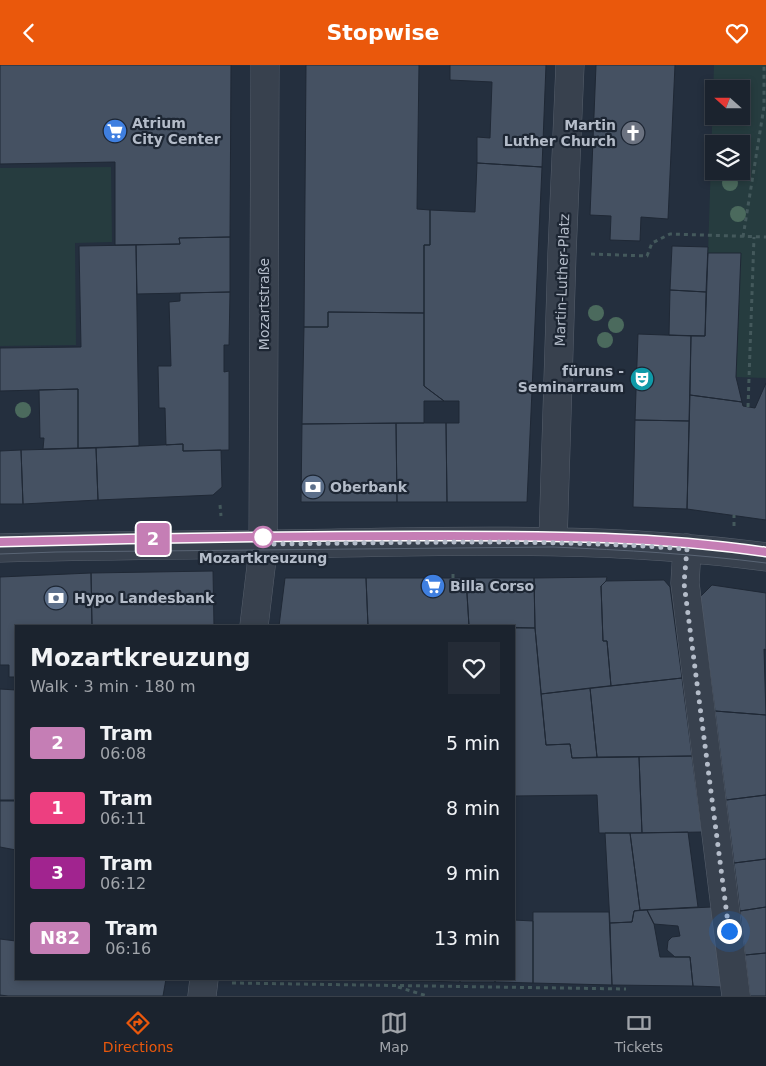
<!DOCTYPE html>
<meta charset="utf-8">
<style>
:root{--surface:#1b232e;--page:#242b36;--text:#f1f3f6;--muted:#a0a4aa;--line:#39404a;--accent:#ea580c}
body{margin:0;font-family:"DejaVu Sans",sans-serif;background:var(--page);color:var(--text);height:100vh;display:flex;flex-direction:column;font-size:19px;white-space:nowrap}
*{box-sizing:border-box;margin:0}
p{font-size:16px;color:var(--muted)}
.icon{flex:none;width:28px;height:28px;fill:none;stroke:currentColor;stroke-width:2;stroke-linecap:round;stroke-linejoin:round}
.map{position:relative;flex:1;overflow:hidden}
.panel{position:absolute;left:15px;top:560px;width:500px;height:355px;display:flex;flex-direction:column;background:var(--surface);border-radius:0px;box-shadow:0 2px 8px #0003,0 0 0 1px var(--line)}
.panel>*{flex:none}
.badge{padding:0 10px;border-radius:4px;font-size:18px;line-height:32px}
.needle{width:32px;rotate:291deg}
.tools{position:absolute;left:705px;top:15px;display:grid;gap:10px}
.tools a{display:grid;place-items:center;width:45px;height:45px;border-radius:0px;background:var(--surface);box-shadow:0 2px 8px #0003,0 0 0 1px var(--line);font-size:25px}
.you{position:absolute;width:25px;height:25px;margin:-12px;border:4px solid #fff;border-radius:50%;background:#1a73e8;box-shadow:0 0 0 8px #1a73e833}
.map>.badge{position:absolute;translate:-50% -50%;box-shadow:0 0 0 2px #fff}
.round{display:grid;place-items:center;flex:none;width:52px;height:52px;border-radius:0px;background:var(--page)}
.head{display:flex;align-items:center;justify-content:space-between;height:85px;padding:0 15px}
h1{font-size:24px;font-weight:700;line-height:38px}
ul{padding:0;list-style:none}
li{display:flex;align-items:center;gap:15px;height:65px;padding:0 15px}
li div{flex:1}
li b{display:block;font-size:19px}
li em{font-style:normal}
li .badge{min-width:55px;font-weight:700;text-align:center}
header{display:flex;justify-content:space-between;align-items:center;height:65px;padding:0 15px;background:var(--accent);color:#fff;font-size:22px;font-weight:700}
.menu{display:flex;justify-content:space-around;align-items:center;height:70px;border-top:1px solid var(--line);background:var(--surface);font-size:14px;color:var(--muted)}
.menu a{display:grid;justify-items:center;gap:2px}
.menu .on{color:var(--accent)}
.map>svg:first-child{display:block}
.green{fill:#263c3f;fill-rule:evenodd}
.building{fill:#455162;stroke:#1f2835}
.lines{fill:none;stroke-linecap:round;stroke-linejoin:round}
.minor-casing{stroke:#565f6c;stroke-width:29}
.path{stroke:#44595c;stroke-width:3;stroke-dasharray:4 4;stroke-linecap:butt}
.minor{stroke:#38414e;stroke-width:28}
.tram{stroke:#5a6575;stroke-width:1}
.tree{fill:#4b6a5d}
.line-casing{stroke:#fff;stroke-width:11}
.line{stroke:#c57eb5;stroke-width:8}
.walk{stroke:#b4bcc9;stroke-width:5;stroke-dasharray:0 9}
.stop-dot{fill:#fff;stroke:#c57eb5;stroke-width:2.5}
.labels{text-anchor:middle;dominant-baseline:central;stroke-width:4.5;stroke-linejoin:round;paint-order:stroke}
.poi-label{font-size:14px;font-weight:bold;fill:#b4bcc9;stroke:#1d2633;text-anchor:start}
.street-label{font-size:14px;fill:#b4bcc9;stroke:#1d2633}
.stop-label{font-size:14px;font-weight:bold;fill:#b4bcc9;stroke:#1d2633}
</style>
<header><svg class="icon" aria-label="back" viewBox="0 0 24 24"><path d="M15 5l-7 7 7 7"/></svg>Stopwise<svg class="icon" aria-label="heart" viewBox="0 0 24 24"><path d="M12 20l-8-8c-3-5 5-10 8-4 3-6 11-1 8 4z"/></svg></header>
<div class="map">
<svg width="766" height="931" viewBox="0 0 766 931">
<rect width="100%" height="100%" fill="#242f3e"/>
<path class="green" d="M714,0H766V313L736,312L741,188H708ZM714,24H741V51H714ZM714,79H741V106H714Z
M111,102L112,177L75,178L76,280L0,281V103Z"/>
<path class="building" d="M0,0H231L230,172L179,173L180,179L115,180V97L0,99Z
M306,0H419L417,144L430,145V180H424V248L328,247V262H304Z
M450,0H546L542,102L477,98V72L490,73L492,17L450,15Z
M596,0H675L668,154L641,152L640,176L610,175L611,151L590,150Z
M477,98L542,102L527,437H447L446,358H459V336H444L424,321V180H430V145L475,147Z
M230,172V227L137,229L136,180L180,179L179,173Z
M136,180L139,381L78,383V324L0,326V283L81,282L79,181Z
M672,181L708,182L706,227L670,225Z
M708,188H741L736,312L742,337L690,330L691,271H705Z
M670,225L706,227L705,271L669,270Z
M230,227L229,280H224V307L229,306V385L183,386V379L166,380L165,343H159L158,301H171L169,237L180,236V228Z
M328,247L424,248V321L444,336H424V358L302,359L304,262H328Z
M638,269L691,271L689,356L635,355Z
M766,318V455L687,444L690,330L742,337L743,341L755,343Z
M78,324V383L43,384L44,373H40L39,325Z
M635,355L689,356L687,444L633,442Z
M396,358L397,437H301L302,359Z
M396,358H446L447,437H397Z
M183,379V386L221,385L222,422L213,430L98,435L96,383Z
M96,383L98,435L23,439L21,385Z
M21,385L23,439H0V386Z
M213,506L214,561L151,560V561H92L91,508Z
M91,508L92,561H16V612H9V600H0V512Z
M607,512L606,516L601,521L603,576H607L611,621L541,629L535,563L534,513Z
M285,513H366L368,561H279Z
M366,513H466L469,561H368Z
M466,513H534L535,563L469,561Z
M664,515L670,522L682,613L611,621L607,576H603L601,521L606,516Z
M712,520L766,528V585L764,584L766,650L715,646L700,532Z
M514,563H535L546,680L570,679L572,693L639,692L642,768H599L597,730L514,731Z
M682,613L692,691L597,692L590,623Z
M590,623L597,692L572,693L570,679L546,680L541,629Z
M0,624L16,625V735H0Z
M715,646L766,650V730L726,735Z
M692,691L702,767L642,768L639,692Z
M766,730V794L734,798L726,735Z
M0,736H16V785L0,782Z
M688,767L698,842L640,845L630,768Z
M605,768H630L640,845L634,846L632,857L610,858Z
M766,794V842L740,846L734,798Z
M712,842L722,922L693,921L690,892H675L667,885L668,876L672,872L680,871L678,861L654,859L647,845Z
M766,842V888L745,890L740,846Z
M647,845L654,859L660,892H690L693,921L612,920L610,858L632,857L634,846Z
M533,847H609L612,920L533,918Z
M514,855L533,856V918L495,917V914H514Z
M0,874L16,876V914H166L163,931H8L0,930Z
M766,888V931H750L745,890Z
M281,914H382V915Z
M382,914H460V917L382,915Z
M460,914H495V917H460Z"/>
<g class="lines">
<g class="minor-casing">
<path id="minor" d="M553,476L562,188L570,0
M0,483C113,480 226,480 339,478C481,475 625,473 766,492
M687,483L685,518L736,931
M254,561L263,485L265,0
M202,931L204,914"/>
</g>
<path class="path" d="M743,172L764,42V0
M591,189L647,191L652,178L670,169L766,172
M748,342L754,172
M220,440L221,451
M734,461V450
M453,513V505
M232,918L626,924
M398,922L427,931"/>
<use href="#minor" class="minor"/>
<path class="tram" d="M0,477L367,471H572L647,474L718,480L766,486
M0,489L56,487L553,482C625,485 695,489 766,498"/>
</g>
<g class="tree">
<circle cx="730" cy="118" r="8"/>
<circle cx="738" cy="149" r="8"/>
<circle cx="596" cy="248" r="8"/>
<circle cx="616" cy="260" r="8"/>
<circle cx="605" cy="275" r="8"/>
<circle cx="23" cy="345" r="8"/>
</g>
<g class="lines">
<g class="line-casing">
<path id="line" d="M0,477C141,473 283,471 424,471C540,471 651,470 766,487"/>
</g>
<use href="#line" class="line"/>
<path class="walk" d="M263,472V479C404,478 545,473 687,484L684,518L729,866"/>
</g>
<defs>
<g id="supermarket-disc" transform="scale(1.25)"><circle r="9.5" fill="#3f7fe0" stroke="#1d2633"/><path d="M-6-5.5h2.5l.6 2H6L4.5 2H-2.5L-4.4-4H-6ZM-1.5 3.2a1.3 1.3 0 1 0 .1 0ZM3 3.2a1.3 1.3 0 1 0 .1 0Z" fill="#fff"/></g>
<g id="church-disc" transform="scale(1.25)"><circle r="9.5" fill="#6b7280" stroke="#1d2633"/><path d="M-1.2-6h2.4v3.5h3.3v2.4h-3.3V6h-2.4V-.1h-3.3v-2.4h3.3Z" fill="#fff"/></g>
<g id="theatre-disc" transform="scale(1.25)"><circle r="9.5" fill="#0f9aa8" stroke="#1d2633"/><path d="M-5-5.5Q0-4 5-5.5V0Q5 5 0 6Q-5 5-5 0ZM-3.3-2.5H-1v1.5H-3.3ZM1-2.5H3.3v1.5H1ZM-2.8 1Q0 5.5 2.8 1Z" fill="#fff"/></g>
<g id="bank-disc" transform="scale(1.25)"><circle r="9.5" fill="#5c6f8a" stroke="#1d2633"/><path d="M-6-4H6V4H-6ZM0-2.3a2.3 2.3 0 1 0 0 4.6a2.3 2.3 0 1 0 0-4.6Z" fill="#fff"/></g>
</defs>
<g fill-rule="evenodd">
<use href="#supermarket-disc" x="115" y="66"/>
<use href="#church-disc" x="633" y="68"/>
<use href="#theatre-disc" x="642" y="314"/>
<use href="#bank-disc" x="313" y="422"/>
<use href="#supermarket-disc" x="433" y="521"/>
<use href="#bank-disc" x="56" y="533"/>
</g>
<circle class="stop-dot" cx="263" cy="472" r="10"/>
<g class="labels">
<g class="poi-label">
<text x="132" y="58">Atrium<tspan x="132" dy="16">City Center</tspan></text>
<text x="616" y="60" text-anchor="end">Martin<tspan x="616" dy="16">Luther Church</tspan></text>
<text x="624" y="306" text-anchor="end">füruns -<tspan x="624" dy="16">Seminarraum</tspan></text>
<text x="330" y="422">Oberbank</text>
<text x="450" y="521">Billa Corso</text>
<text x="74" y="533">Hypo Landesbank</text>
</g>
<g class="street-label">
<text transform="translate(562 215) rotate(-88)">Martin-Luther-Platz</text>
<text transform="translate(264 239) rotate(-90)">Mozartstraße</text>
</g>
<g class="stop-label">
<text x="263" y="493">Mozartkreuzung</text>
</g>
</g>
</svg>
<div class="tools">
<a><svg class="needle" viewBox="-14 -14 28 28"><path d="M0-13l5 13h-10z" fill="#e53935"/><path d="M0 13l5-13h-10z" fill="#a0a4aa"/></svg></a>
<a><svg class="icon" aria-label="layers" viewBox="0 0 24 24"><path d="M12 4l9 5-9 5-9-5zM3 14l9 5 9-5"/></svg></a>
</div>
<div class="you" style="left:729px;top:866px"></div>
<b class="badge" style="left:153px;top:474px;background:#c57eb5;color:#fff">2</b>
<section class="panel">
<div class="head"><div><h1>Mozartkreuzung</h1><p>Walk · 3 min · 180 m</p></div><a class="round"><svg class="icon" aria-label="heart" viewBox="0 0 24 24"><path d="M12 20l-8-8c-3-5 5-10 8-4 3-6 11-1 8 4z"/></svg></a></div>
<ul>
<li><span class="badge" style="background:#c57eb5;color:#fff">2</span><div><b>Tram</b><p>06:08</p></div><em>5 min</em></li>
<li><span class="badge" style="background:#ed3f80;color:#fff">1</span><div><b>Tram</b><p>06:11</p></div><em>8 min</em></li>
<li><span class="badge" style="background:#a1248f;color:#fff">3</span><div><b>Tram</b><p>06:12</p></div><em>9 min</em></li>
<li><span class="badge" style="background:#c57eb5;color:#fff">N82</span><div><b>Tram</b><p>06:16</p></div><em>13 min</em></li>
</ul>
</section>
</div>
<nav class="menu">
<a class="on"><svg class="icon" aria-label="directions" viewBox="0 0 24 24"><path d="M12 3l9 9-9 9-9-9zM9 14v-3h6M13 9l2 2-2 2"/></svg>Directions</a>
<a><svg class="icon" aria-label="map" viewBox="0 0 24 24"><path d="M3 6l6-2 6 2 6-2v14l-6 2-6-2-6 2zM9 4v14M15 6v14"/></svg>Map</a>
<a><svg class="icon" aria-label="tickets" viewBox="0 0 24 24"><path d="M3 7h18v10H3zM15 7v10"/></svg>Tickets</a>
</nav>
